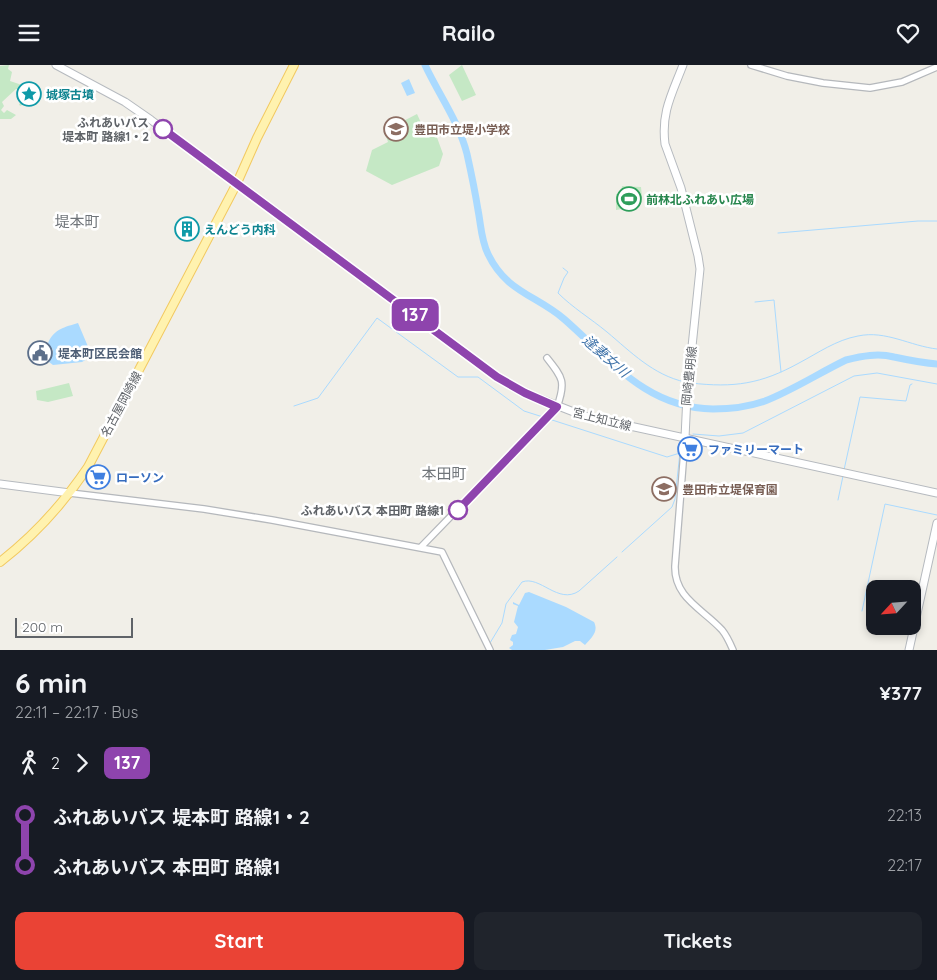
<!DOCTYPE html>
<meta charset="utf-8">
<style>
:root{--surface:#171b24;--page:#20242c;--text:#f1f3f6;--muted:#9ea1a6;--accent:#ea4335}
body{margin:0;font-family:Quicksand,"Noto Sans JP",sans-serif;background:var(--page);color:var(--text);height:100vh;display:flex;flex-direction:column;font-size:19px;white-space:nowrap}
*{box-sizing:border-box;margin:0}
p{font-size:16px;color:var(--muted)}
.icon{flex:none;width:28px;height:28px;fill:none;stroke:currentColor;stroke-width:2;stroke-linecap:round;stroke-linejoin:round}
.map{position:relative;height:585px;overflow:hidden}
.panel{display:flex;flex-direction:column;background:var(--surface);flex:1}
.panel>*{flex:none}
.badge{padding:0 10px;border-radius:8px;font-size:18px;line-height:32px}
.needle{width:32px;rotate:244deg}
.tools{position:absolute;left:866px;top:515px;display:grid;gap:10px}
.tools a{display:grid;place-items:center;width:55px;height:55px;border-radius:10px;background:var(--surface);box-shadow:0 2px 8px #0003;font-size:25px}
.scale{position:absolute;left:15px;bottom:12px;width:118px;box-sizing:border-box;padding-left:5px;border:2px solid #5f6368;border-top:0;font-size:14px;line-height:18px;white-space:nowrap;color:#5f6368;-webkit-text-stroke:4px #fff;paint-order:stroke}
.map>.badge{position:absolute;translate:-50% -50%;box-shadow:0 0 0 2px #fff}
.legs{display:flex;align-items:center;gap:8px;height:55px;padding:0 15px;font-size:16px}
.legs p{margin-inline-start:auto}
.summary{display:flex;align-items:center;justify-content:space-between;height:85px;padding:0 15px}
h1{font-size:28px;font-weight:700;line-height:38px}
.action{display:flex;gap:10px;margin-top:auto;padding:10px 15px}
.action a{flex:1;height:58px;border-radius:10px;background:var(--accent);color:#fff;font-size:20px;font-weight:700;line-height:58px;text-align:center}
.action a+a{background:var(--page);color:var(--text)}
ul{padding:0 15px;list-style:none}
li{display:flex;align-items:center;gap:18px;height:50px;font-size:19px}
li i{display:grid;place-items:center;width:8px;height:100%;margin:0 6px;background:currentColor}
li i::after{content:'';width:12px;height:12px;margin:-6px;border:4px solid;border-radius:50%;background:var(--surface)}
li p{margin-inline-start:auto}
li:first-child i{background:linear-gradient(#0000 50%,currentColor 0)}
li:last-child i{background:linear-gradient(currentColor 50%,#0000 0)}
header{display:flex;justify-content:space-between;align-items:center;height:65px;padding:0 15px;background:var(--surface);font-size:22px;font-weight:700}
.map>svg:first-child{display:block}
.green{fill:#c5e8c5}
.water{fill:#aadaff}
.lines{fill:none;stroke-linecap:round;stroke-linejoin:round}
.stream{stroke:#aadaff;stroke-width:1}
.river{stroke:#aadaff;stroke-width:7}
.tertiary-casing{stroke:#b5b8bc;stroke-width:8}
.secondary-casing{stroke:#b6babf;stroke-width:9}
.primary-casing{stroke:#f2c960;stroke-width:10}
.tertiary{stroke:#fff;stroke-width:5.5}
.secondary{stroke:#fff;stroke-width:7}
.primary{stroke:#fff2af;stroke-width:8}
.line-1-casing{stroke:#fff;stroke-width:11}
.line-1{stroke:#8e44ad;stroke-width:8}
.stop-1-dot{fill:#fff;stroke:#8e44ad;stroke-width:2.5}
.labels{text-anchor:middle;dominant-baseline:central;stroke-width:5;stroke-linejoin:round;paint-order:stroke}
.culture-label{font-size:12px;font-weight:bold;fill:#0d838f;stroke:#fff;text-anchor:start}
.stop-label{font-size:12px;font-weight:bold;fill:#5f6368;stroke:#fff;text-anchor:end}
.education-label{font-size:12px;font-weight:bold;fill:#785e54;stroke:#fff;text-anchor:start}
.leisure-label{font-size:12px;font-weight:bold;fill:#27864d;stroke:#fff;text-anchor:start}
.service-label{font-size:12px;font-weight:bold;fill:#4e5e75;stroke:#fff;text-anchor:start}
.street-label{font-size:12px;fill:#5f6368;stroke:#fff}
.shop-label{font-size:12px;font-weight:bold;fill:#366cbe;stroke:#fff;text-anchor:start}
.water-label{font-size:14px;font-style:italic;fill:#4174aa;stroke:#fff}
.quarter-label{font-size:15px;fill:#70757a;stroke:#fff}
</style>
<header><svg class="icon" aria-label="menu" viewBox="0 0 24 24"><path d="M4 6h16M4 12h16M4 18h16"/></svg>Railo<svg class="icon" aria-label="heart" viewBox="0 0 24 24"><path d="M12 20l-8-8c-3-5 5-10 8-4 3-6 11-1 8 4z"/></svg></header>
<div class="map">
<svg width="937" height="585" viewBox="0 0 937 585">
<rect width="100%" height="100%" fill="#f1efe8"/>
<path class="green" d="M9,0L8,4L12,7L10,16L22,20L25,33L21,41L19,40L23,30L20,25L16,24L2,37L4,41L1,45L4,48L7,45L16,50L11,54H0V1Z
M462,0L476,30L462,36L449,10Z
M417,49L423,62H426L435,67L443,89L439,101L392,120L366,106L372,85L388,77L384,66Z
M622,121L641,122L642,132L639,136L640,141L616,145V129H621Z
M69,318L73,331L48,337L37,335L36,326Z"/>
<path class="water" d="M409,14L415,28L407,31L401,18Z
M78,258L92,291L82,297L53,300L49,297L52,291L53,285L48,278C54,264 65,262 78,258Z
M529,527L566,542L594,557C599,567 591,573 585,580L580,576H575L563,582L545,585H512L509,583L513,580V577L510,575L512,570L516,569L518,562L514,557L518,541L513,539V537L519,540L525,528Z"/>
<g class="lines">
<path class="stream" d="M778,168L918,156H937
M563,203L568,207L564,213L558,228C573,243 590,253 607,267C631,287 653,310 685,317
M755,237L774,235L781,307
M691,318C734,323 761,319 799,298C818,288 836,275 858,271C886,265 910,281 937,284
M294,341L318,333L377,253L458,312H478L524,346L543,352
M549,354L667,392L680,388
M693,369L719,371L743,368L854,311L877,308L937,319
M844,405L860,332L906,336L910,320L912,319
M838,435L843,411
M622,487L672,442L675,434L680,387
M862,546L885,439L937,450
M490,578L502,558L506,539L522,517C540,510 558,540 579,526L617,492"/>
<path class="river" d="M425,0C439,30 459,57 467,89C471,107 475,126 478,145C481,160 481,175 488,189C506,227 536,230 564,254C611,295 646,343 713,344C730,344 748,342 765,336C793,325 819,308 846,295C862,291 878,288 894,292C908,295 922,298 937,299"/>
<g class="tertiary-casing">
<path id="tertiary" d="M751,0L787,11L823,18L870,23L902,17L937,2
M685,373L675,501C674,533 703,544 722,565C727,571 730,578 733,585
M70,428L204,444L272,455L442,487L490,585
M421,482L557,342C566,317 563,313 547,293"/>
</g>
<g class="secondary-casing">
<path id="secondary" d="M56,0L125,37L151,55L497,312L525,328L584,351L937,428
M683,0C672,29 661,47 665,79L681,123L698,191L700,204L687,330L685,373
M0,419L70,428
M909,585L937,458"/>
</g>
<g class="primary-casing">
<path id="primary" d="M0,497C35,470 63,439 88,402L237,118L257,73L294,0"/>
</g>
<use href="#tertiary" class="tertiary"/>
<use href="#secondary" class="secondary"/>
<use href="#primary" class="primary"/>
</g>
<g class="lines">
<g class="line-1-casing">
<path id="line-1" d="M163,64L497,312L525,328L557,342L458,445"/>
</g>
<use href="#line-1" class="line-1"/>
</g>
<defs>
<g id="sight-ring" transform="scale(1.25)"><circle r="9.5" fill="#fff" stroke="#0f9aa8" stroke-width="1.5"/><path d="M0-6L1.8-2.2L6-1.7L2.9 1.2L3.7 5.4L0 3.3L-3.7 5.4L-2.9 1.2L-6-1.7L-1.8-2.2Z" fill="#0f9aa8"/></g>
<g id="school-ring" transform="scale(1.25)"><circle r="9.5" fill="#fff" stroke="#8d6e63" stroke-width="1.5"/><path d="M0-5L7-2L0 1L-7-2ZM-4 1L0 2.5L4 1V4Q0 6-4 4Z" fill="#8d6e63"/></g>
<g id="stadium-ring" transform="scale(1.25)"><circle r="9.5" fill="#fff" stroke="#2e9e5b" stroke-width="1.5"/><path d="M0-5a6.5 5 0 1 0 0 10a6.5 5 0 1 0 0-10ZM-3.5-1.8h7v3.6h-7Z" fill="#2e9e5b"/></g>
<g id="building-ring" transform="scale(1.25)"><circle r="9.5" fill="#fff" stroke="#0f9aa8" stroke-width="1.5"/><path d="M-4-6H4V6H1V3H-1V6H-4ZM-2.5-4.3h1.7v1.8h-1.7ZM.8-4.3h1.7v1.8H.8ZM-2.5-1h1.7V.8h-1.7ZM.8-1h1.7V.8H.8Z" fill="#0f9aa8"/></g>
<g id="civic-ring" transform="scale(1.25)"><circle r="9.5" fill="#fff" stroke="#5c6f8a" stroke-width="1.5"/><path d="M-.6-6.5H3V-4.5H.6V-3L4-1V1h2V6H-6V1h2V-1L-.6-3ZM-1.2 2.5V6h2.4V2.5Z" fill="#5c6f8a"/></g>
<g id="supermarket-ring" transform="scale(1.25)"><circle r="9.5" fill="#fff" stroke="#3f7fe0" stroke-width="1.5"/><path d="M-6-5.5h2.5l.6 2H6L4.5 2H-2.5L-4.4-4H-6ZM-1.5 3.2a1.3 1.3 0 1 0 .1 0ZM3 3.2a1.3 1.3 0 1 0 .1 0Z" fill="#3f7fe0"/></g>
</defs>
<g fill-rule="evenodd">
<use href="#sight-ring" x="29" y="29"/>
<use href="#school-ring" x="396" y="64"/>
<use href="#stadium-ring" x="629" y="134"/>
<use href="#building-ring" x="187" y="164"/>
<use href="#civic-ring" x="40" y="288"/>
<use href="#supermarket-ring" x="690" y="384"/>
<use href="#supermarket-ring" x="98" y="412"/>
<use href="#school-ring" x="664" y="424"/>
</g>
<g class="stop-1-dot">
<circle cx="163" cy="64" r="9"/>
<circle cx="458" cy="445" r="9"/>
</g>
<g class="labels">
<g class="culture-label">
<text x="46" y="29">城塚古墳</text>
<text x="204" y="164">えんどう内科</text>
</g>
<g class="stop-label">
<text x="149" y="57">ふれあいバス<tspan x="149" dy="14">堤本町 路線1・2</tspan></text>
<text x="444" y="445">ふれあいバス 本田町 路線1</text>
</g>
<g class="education-label">
<text x="414" y="64">豊田市立堤小学校</text>
<text x="682" y="424">豊田市立堤保育園</text>
</g>
<g class="leisure-label">
<text x="646" y="134">前林北ふれあい広場</text>
</g>
<g class="service-label">
<text x="58" y="288">堤本町区民会館</text>
</g>
<g class="street-label">
<text transform="translate(689 311) rotate(-84)">岡崎豊明線</text>
<text transform="translate(121 339) rotate(-62)">名古屋岡崎線</text>
<text transform="translate(602 354) rotate(14)">宮上知立線</text>
</g>
<g class="shop-label">
<text x="708" y="384">ファミリーマート</text>
<text x="116" y="412">ローソン</text>
</g>
<g class="water-label">
<text transform="translate(606 291) rotate(41)">逢妻女川</text>
</g>
<g class="quarter-label">
<text x="77" y="156">堤本町</text>
<text x="444" y="408">本田町</text>
</g>
</g>
</svg>
<div class="tools">
<a><svg class="needle" viewBox="-14 -14 28 28"><path d="M0-13l5 13h-10z" fill="#e53935"/><path d="M0 13l5-13h-10z" fill="#9ea1a6"/></svg></a>
</div>
<div class="scale">200 m</div>
<b class="badge" style="left:415px;top:250px;background:#8e44ad;color:#fff">137</b>
</div>
<section class="panel">
<div class="summary"><div><h1>6 min</h1><p>22:11 – 22:17 · Bus</p></div><b>¥377</b></div>
<div class="legs"><svg class="icon" aria-label="walk" viewBox="0 0 24 24"><circle cx="13" cy="4" r="2"/><path d="M13 8l-2 6 4 7M11 14l-3 7M7 12l3-4h3l4 4"/></svg>2<svg class="icon" aria-label="forward" viewBox="0 0 24 24"><path d="M9 5l7 7-7 7"/></svg><b class="badge" style="background:#8e44ad;color:#fff">137</b></div>
<ul>
<li><i style="color:#8e44ad"></i><b>ふれあいバス 堤本町 路線1・2</b><p>22:13</p></li>
<li><i style="color:#8e44ad"></i><b>ふれあいバス 本田町 路線1</b><p>22:17</p></li>
</ul>
<div class="action"><a>Start</a><a>Tickets</a></div>
</section>
